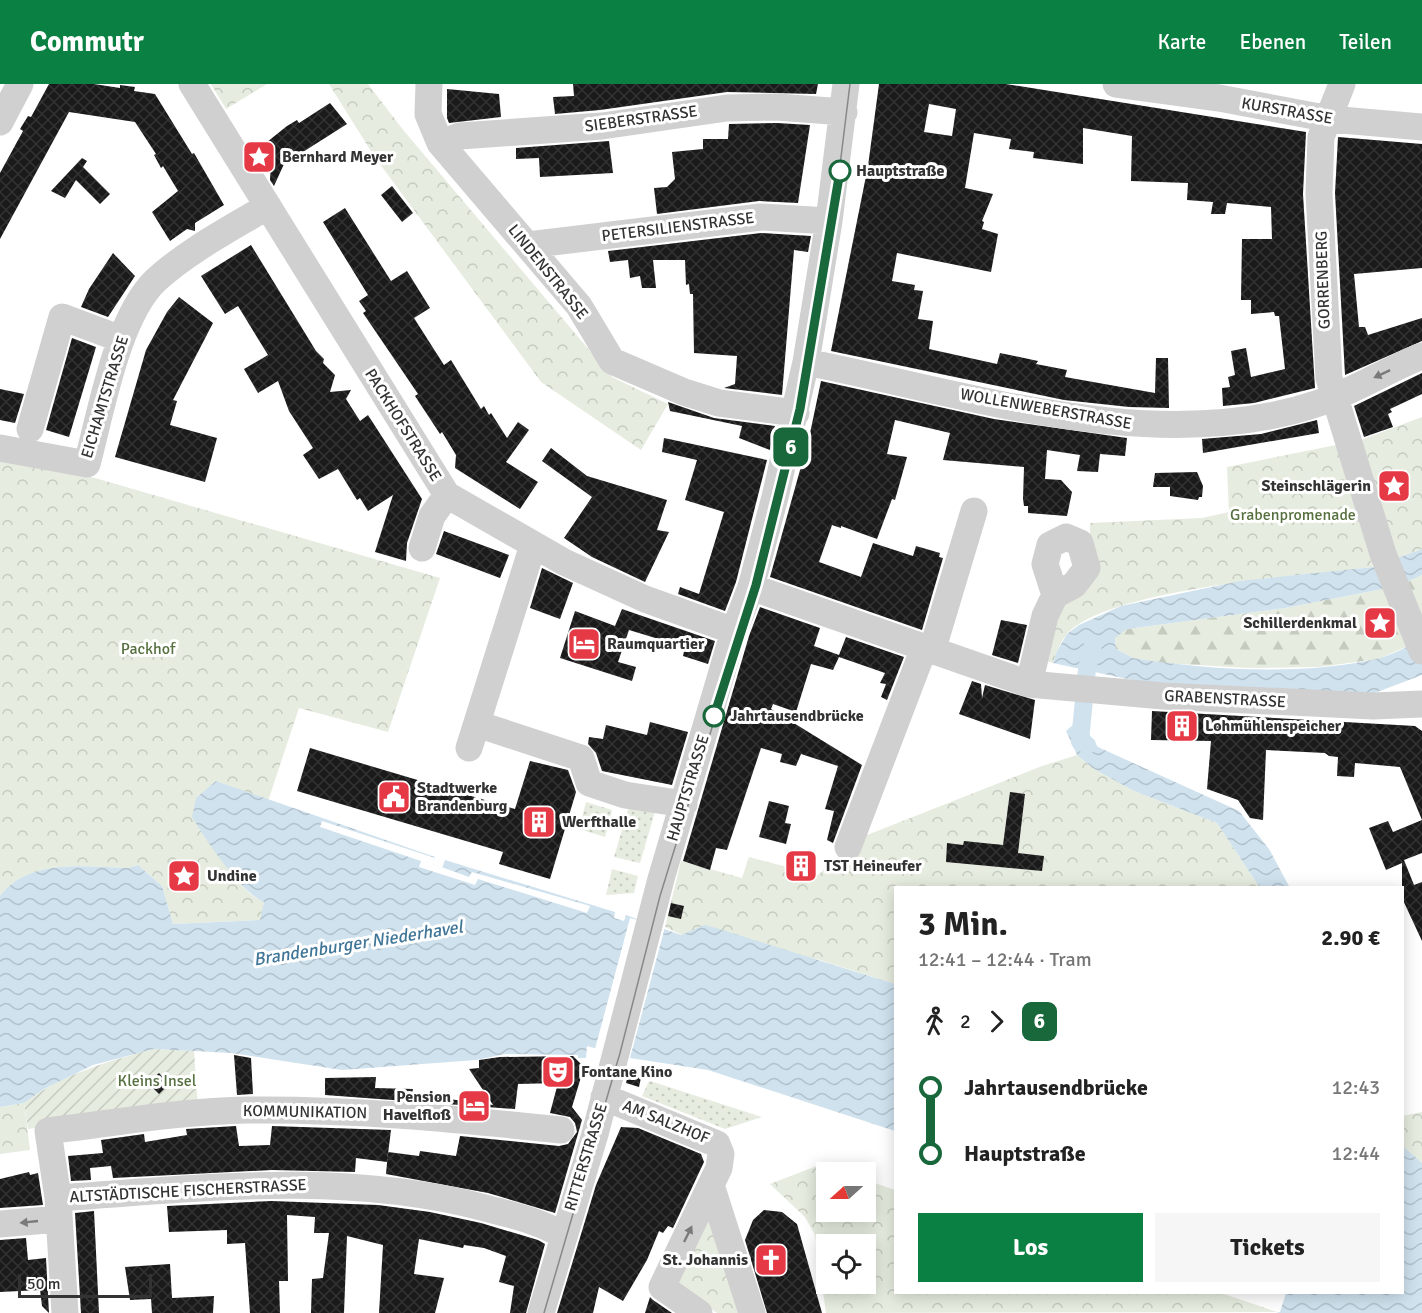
<!DOCTYPE html>
<html lang="de">
<meta charset="utf-8">
<style>
:root{--surface:#fff;--page:#f6f6f6;--text:#222;--muted:#767676;--accent:#0b8043}
body{margin:0;font-family:Signika,sans-serif;background:var(--page);color:var(--text);height:100vh;display:flex;flex-direction:column;font-size:22px;white-space:nowrap}
*{box-sizing:border-box;margin:0}
p{font-size:20px;color:var(--muted)}
.icon{flex:none;width:33px;height:33px;fill:none;stroke:currentColor;stroke-width:2;stroke-linecap:round;stroke-linejoin:round}
.map{position:relative;flex:1;overflow:hidden}
.drawer{position:absolute;left:894px;top:802px;width:510px;height:408px;display:flex;flex-direction:column;background:var(--surface);border-radius:0px;box-shadow:0 3px 15px #0003}
.drawer>*{flex:none}
.badge{padding:0 12px;border-radius:9px;font-size:21px;line-height:39px}
.needle{width:39px;rotate:249deg}
.tools{position:absolute;left:816px;top:1078px;display:grid;gap:12px}
.tools a{display:grid;place-items:center;width:60px;height:60px;border-radius:0px;background:var(--surface);box-shadow:0 3px 15px #0003;font-size:30px}
.scale{position:absolute;left:18px;bottom:15px;width:134px;box-sizing:border-box;padding-left:6px;border:3px solid #333;border-top:0;font-size:16px;line-height:21px;white-space:nowrap;color:#333;-webkit-text-stroke:4px #fff;paint-order:stroke}
.map>.badge{position:absolute;translate:-50% -50%;box-shadow:0 0 0 3px #fff}
.legs{display:flex;align-items:center;gap:9px;height:66px;padding:0 24px;font-size:20px}
.legs p{margin-inline-start:auto}
.head{display:flex;align-items:center;justify-content:space-between;height:102px;padding:0 24px}
h1{font-size:33px;font-weight:700;line-height:45px}
.action{display:flex;gap:12px;margin-top:auto;padding:12px 24px}
.action a{flex:1;height:69px;border-radius:0px;background:var(--accent);color:#fff;font-size:24px;font-weight:700;line-height:69px;text-align:center}
.action a+a{background:var(--page);color:var(--text)}
ul{padding:0 24px;list-style:none}
li{display:flex;align-items:center;gap:21px;height:66px;font-size:22px}
li i{display:grid;place-items:center;width:9px;height:100%;margin:0 8px;background:currentColor}
li i::after{content:'';width:15px;height:15px;margin:-8px;border:4px solid;border-radius:50%;background:var(--surface)}
li p{margin-inline-start:auto}
li:first-child i{background:linear-gradient(#0000 50%,currentColor 0)}
li:last-child i{background:linear-gradient(currentColor 50%,#0000 0)}
header{display:flex;align-items:center;gap:36px;box-sizing:border-box;height:84px;padding:0 30px;background:var(--accent);color:#fff}
header strong{font-size:28px}
nav{display:flex;gap:33px;margin-inline-start:auto;font-size:21px}
.map>svg:first-child{display:block}
.grass{fill:url(#grass-dots)}
.forest{fill:url(#forest-firs)}
.park{fill:url(#park-crowns);fill-rule:evenodd}
.garden{fill:url(#garden-furrows)}
.water{fill:url(#water-waves)}
.pier{fill:#fff}
.lines{fill:none;stroke-linecap:round;stroke-linejoin:round}
.canal{stroke:#cfe2ee;stroke-width:18}
.building{fill:url(#building-cross-hatch);fill-rule:evenodd}
.minor{stroke:#d0d0d0;stroke-width:27}
.tram{stroke:#888;stroke-width:1.5}
.oneway{fill:#7a7a7a}
.line-1-casing{stroke:#fff;stroke-width:14}
.line-1{stroke:#18683c;stroke-width:9}
.stop-1-dot{fill:#fff;stroke:#18683c;stroke-width:3}
.labels{text-anchor:middle;dominant-baseline:central;stroke-width:6;stroke-linejoin:round;paint-order:stroke}
.street-label{font-size:16px;fill:#333;stroke:#fff}
.poi-label{font-size:16px;font-weight:bold;fill:#333;stroke:#fff;text-anchor:start}
.stop-label{font-size:16px;font-weight:bold;fill:#333;stroke:#fff;text-anchor:start}
.park-label{font-size:16px;fill:#56703f;stroke:#fff}
.water-label{font-size:18px;font-style:italic;fill:#3f7597;stroke:#fff}
</style>
<header>
<strong>Commutr</strong>
<nav><a>Karte</a><a>Ebenen</a><a>Teilen</a></nav>
</header>
<div class="map">
<svg width="1422" height="1229" viewBox="0 0 1422 1229">
<defs>
<pattern id="grass-dots" width="8" height="8" patternUnits="userSpaceOnUse" patternTransform="scale(1.5)"><rect width="8" height="8" fill="#e6ecdf"/><path d="M2 2h.1M6 6h.1" fill="none" stroke="#c6cbc0" stroke-width="1.8" stroke-linecap="round"/></pattern>
<pattern id="forest-firs" width="22" height="20" patternUnits="userSpaceOnUse" patternTransform="scale(1.5)"><rect width="22" height="20" fill="#e6ecdf"/><path d="M5 1l3.5 6h-7zM16 11l3.5 6h-7z" fill="#c6cbc0"/></pattern>
<pattern id="park-crowns" width="20" height="18" patternUnits="userSpaceOnUse" patternTransform="scale(1.5)"><rect width="20" height="18" fill="#e6ecdf"/><path d="M2 6a3 3 0 1 1 6 0M12 15a3 3 0 1 1 6 0" fill="none" stroke="#c6cbc0"/></pattern>
<pattern id="garden-furrows" width="10" height="10" patternUnits="userSpaceOnUse" patternTransform="scale(1.5)"><rect width="10" height="10" fill="#e6ecdf"/><path d="M-1 1l2-2M0 10L10 0M9 11l2-2" fill="none" stroke="#c6cbc0"/></pattern>
<pattern id="water-waves" width="16" height="10" patternUnits="userSpaceOnUse" patternTransform="scale(1.5)"><rect width="16" height="10" fill="#cfe2ee"/><path d="M0 5q4-4 8 0t8 0" fill="none" stroke="#b2c2cd"/></pattern>
<pattern id="building-cross-hatch" width="8" height="8" patternUnits="userSpaceOnUse" patternTransform="scale(1.5)"><rect width="8" height="8" fill="#1a1a1a"/><path d="M0 0l8 8M0 8l8-8" fill="none" stroke="#333"/></pattern>
</defs>
<rect width="100%" height="100%" fill="#fff"/>
<path class="grass" d="M631,715L657,721L640,779L614,773Z
M586,718L612,726L605,753L579,745Z
M612,785L638,792L634,809L606,811Z
M649,997H650L762,1033L725,1045L642,1012Z"/>
<path class="forest" d="M1422,491V556L1378,575L1319,583L1249,584L1162,579L1133,574L1116,565L1115,553L1127,545L1285,524L1398,502Z"/>
<path class="park" d="M211,0H267L226,25Z
M329,0H368L404,47L612,293L668,320L641,366L541,298L374,72Z
M1422,333V465L1398,474L1361,356Z
M1336,361L1373,483C1309,491 1108,504 1067,550C1060,558 1056,569 1053,579L1042,576L1050,534L1090,460V439L1202,434L1229,428L1227,383Z
M0,375L95,394L440,494L388,648L299,624L268,717L216,697C222,738 220,799 264,818L261,836L173,840L162,802L138,781L128,784C87,783 28,774 0,812Z
M1077,671L1094,685L1134,707L1217,739L1260,804H896L895,900L820,876L682,851L665,843L681,777L742,794L749,773L818,791L857,755L1042,682Z
M24,1019L30,1066L0,1070V1023Z
M1422,1028V1079L1403,1062L1402,1032Z
M819,1081L844,1089H826V1128H866V1096L895,1106L896,1209H1221L1277,1228L826,1229L815,1151L805,1133L770,1100ZM826,1161H866V1200H826Z
M705,1128L746,1229H717L675,1199Z"/>
<path class="garden" d="M154,965L194,967L198,1023L28,1045L24,1019C63,990 108,977 154,965Z"/>
<path class="water" d="M1422,465V491L1398,502L1285,524L1127,545L1115,554L1116,565L1133,574C1208,586 1301,592 1376,575C1391,572 1407,562 1422,556V591L1372,610L1169,604L1053,579L1057,567L1067,550L1079,541L1121,522L1240,497L1373,483Z
M1073,641L1083,642L1098,663L1239,727L1269,765L1290,804H1260L1217,739L1134,707L1094,685L1077,671L1066,647Z
M216,697L435,773L433,780L442,784L445,776L615,828L614,834L624,837L626,831L681,851L705,841L716,844L895,900V1047L708,986L630,974L587,962L586,974H578V971L505,970L476,976L342,986L232,969L154,965L93,981L44,1005L24,1019L0,1023V812C28,774 87,783 128,784L138,781L162,802L173,840L260,836L264,818C240,808 206,756 192,733L196,714Z
M1403,1062L1422,1079V1229H1276L1280,1228L1286,1209H1402Z"/>
<path class="pier" d="M322,737L435,774L433,780L469,793L472,788L590,822L587,829L478,795L475,801L419,783L421,777L320,743Z
M630,834L665,843L630,974L595,965Z"/>
<g class="lines">
<path class="canal" d="M1087,661L1080,657L1087,585L1093,561"/>
</g>
<path class="building" d="M49,0H94L120,4V1L135,3L134,7L155,10L192,70L194,69L224,121L195,139V147L187,145L170,157L152,128L178,107L163,82L161,84L154,71L156,70L135,38L69,28L0,155V89L23,47L20,45L28,32L31,33Z
M573,0H818L816,10L727,8L600,26L555,30L553,13L574,12Z
M879,0H1006L1306,48L1303,110L1315,304L1254,319L1223,322L1222,304L1230,303L1228,293L1235,291L1231,267L1246,264L1251,293L1285,285L1279,232H1275L1274,228L1251,230V216H1241L1242,155H1272L1271,123L1227,119L1225,130H1211L1213,118L1187,116L1188,99L1131,97L1132,52L1083,44V80L1033,74L1034,68L1009,65L1011,55L974,49L965,104L993,110L982,137L984,138L982,145L998,150L991,188L897,169L892,197L915,201L914,206L923,207L918,235L933,237L929,265L997,280L1000,269L1038,277L1036,280L1067,286L1065,293L1155,309L1156,274H1168L1169,324L1129,323L1064,316L831,267L868,82ZM929,20L956,25L952,52L924,48Z
M447,5L499,10L501,33L449,39L447,34Z
M330,19L347,40L284,80L274,102L270,96L271,76L262,62L287,42L297,36L299,39Z
M777,39L810,41L798,119L759,117L657,130L654,104L667,103L675,95L672,68L703,65V55H728L729,40Z
M1338,53L1422,60V184L1354,190L1359,243H1365L1368,251L1422,234V257L1345,291L1335,109Z
M609,57L613,89L540,93L539,74L516,75V64Z
M82,74L87,77L83,83L110,110L100,120L76,96L65,114L51,107Z
M392,102L413,129L402,138L381,111Z
M345,124L391,197L407,187L430,224L414,234L444,281L451,276L481,325L484,322L489,331L491,329L507,354L518,338L529,346L506,378L538,398L520,425L455,384L456,371L442,348L440,350L415,312L418,310L363,229L366,227L359,217L368,211L323,138Z
M761,149L811,152L808,168L794,166L782,311L724,304L735,300L737,272L694,269L693,210H690L689,200L686,201L685,176H653L656,204H642L640,192L630,194L628,176L610,178L608,167Z
M251,161L316,267L324,275L323,279L335,291L330,308L351,306L346,315L360,337L368,331L422,415L407,459L406,477L375,468L393,411L368,427L360,414L357,416L338,385L319,395L303,371L313,364L289,327L278,297L258,309L244,285L268,271L238,222L225,230L201,192Z
M113,169L135,192L108,233L81,223L89,205Z
M179,213L213,239L173,316L177,317L170,341L217,354L205,398L115,373L146,266L167,228Z
M72,254L96,263L69,353L46,346Z
M1422,289V310L1390,325L1392,328L1388,330L1393,343L1364,353L1354,322Z
M821,297L994,335L1127,354L1125,372L1100,370L1098,388L1077,387L1080,371L1047,366L1045,395L1061,396L1072,408L1067,432L1028,429V422H1024L1023,415L1024,383L943,376L950,349L895,336L887,370L907,373L895,416L892,415L877,455L841,442V444L832,441L819,478L861,493L873,459L913,472L916,462L940,469L939,473L943,474L922,546L770,493L809,354Z
M0,305L24,310L15,339L0,336Z
M668,318L714,334L775,342L770,366L739,354L742,342L670,327Z
M1317,336L1319,349L1203,369L1202,355L1261,350Z
M664,354L767,376L736,498L725,527L678,510L680,503L699,510L724,428L685,416L697,376L662,368Z
M551,364L587,392L667,416L657,446L669,448L645,498L592,473L564,454L592,413L542,377Z
M1197,388L1203,402L1202,413H1199L1198,416L1170,412V403H1153L1155,389Z
M444,447L509,471L500,494L436,470Z
M542,484L573,499L560,535L530,524Z
M760,523L820,544L814,562L839,571L846,553L904,573L887,616L881,613L886,600L880,599L885,589L839,573L833,586L811,580L796,628L773,620L771,625L862,681L833,759L827,756L834,727L825,725L838,682L801,670L796,682L780,678L782,670L761,664L727,766L716,764L710,786L683,777L749,552Z
M622,525L715,557L708,580L683,572L685,563L629,546L618,578L636,583L632,597L560,574L575,527L615,542Z
M1001,536L1027,541L1018,579L992,571Z
M972,597L981,600L982,614L985,601L1035,616L1030,655L959,630Z
M1152,627L1415,642L1422,647V736L1400,683L1355,679L1354,693L1337,692L1338,673L1329,672L1325,669L1266,666L1263,736L1250,734L1238,716L1207,705L1211,657L1151,656Z
M650,638L688,648L672,701L602,687L596,669L588,660L589,653L603,655L606,641L647,651Z
M310,664L515,725L530,677L568,686L576,708L550,795L499,780L503,768L297,707Z
M1010,708L1025,710L1018,769L1044,772L1042,787L946,778L947,759L963,761L964,757L1003,761Z
M769,717L789,722L785,739L791,740L786,760L759,753Z
M1422,736V769L1404,776L1414,801L1422,798V857L1402,814V779L1386,786L1369,744L1388,737L1393,748Z
M671,819L684,822L681,835L668,832Z
M234,971L251,974L253,1010L237,1011Z
M573,972L584,983L572,1023L582,1036L555,1129L488,1109L386,1090L388,1068L419,1072L420,1067L456,1072L460,1052L559,1062L568,1060L577,1048L575,1039L570,1033L550,1029L558,999L518,1000L515,1025L325,1011V994L376,993L375,1004L413,1005L412,1010L493,1021L469,985L479,984V976L500,973Z
M629,986L642,989L639,1003L626,999Z
M159,989L169,1000L159,1010L148,999Z
M236,1042L239,1062L270,1061L272,1042L391,1046L387,1078L356,1074L355,1088L272,1086L113,1094L111,1082L90,1084L91,1096L71,1097L68,1072L103,1069L101,1056L144,1050L145,1058L187,1051L186,1045Z
M621,1043L638,1044L701,1070L704,1078L673,1144L668,1142L663,1149L659,1147L647,1176L623,1217L599,1203L593,1229H557L596,1101Z
M29,1088L30,1091L38,1089L43,1121L0,1124V1095Z
M272,1117L378,1121L430,1128L481,1139L538,1156L545,1160L526,1229H510L514,1202L499,1198L506,1172L484,1164L464,1161L463,1164L419,1155L414,1190L444,1194L435,1229H379L383,1161L347,1152L344,1229H311L312,1195L323,1194L329,1149H314L315,1133L287,1131L288,1197H279L280,1229H250L245,1159L227,1160V1146L169,1148L167,1122Z
M764,1126L782,1128L797,1140L822,1229H767L745,1156L753,1136Z
M94,1127L99,1229H81L75,1129Z
M26,1154L28,1176L46,1174L49,1229L42,1222L40,1206L0,1208V1156Z
M170,1180L172,1214L214,1212L213,1229H152L151,1215L130,1216L125,1183Z
M650,1213L653,1216L672,1229H645Z"/>
<g class="lines">
<path class="minor" d="M192,0L447,411L564,478L645,515L734,547
M429,0L428,30L440,59L579,222L612,277L684,308L719,319L796,329
M1116,0L1219,14L1330,35L1422,43
M1342,0L1321,53L1319,109L1329,294L1383,470L1422,567
M0,38L20,0
M440,59L460,52L602,42L727,24L777,23L844,28
M528,161L761,133L829,137
M806,278C967,310 1157,374 1319,319C1354,307 1387,286 1422,272
M30,345L62,233L121,255
M0,364L87,380C101,328 117,233 156,196C189,166 230,145 268,122
M422,464L432,432L447,411
M751,503L1029,600L1163,612L1373,622L1422,620
M932,567L974,427
M1029,600L1045,532L1055,511L1074,501L1087,484L1080,459L1066,453L1050,461L1045,480L1055,511
M477,640L581,674L589,699L625,711L684,720
M469,664L533,461
M848,763L924,564
M604,1013L717,1060L721,1070L719,1084L662,1203L699,1229
M711,1101L752,1229
M58,1114C200,1104 345,1087 485,1124C511,1131 540,1137 562,1151
M0,1140L59,1135
M65,1229L58,1114L48,1047C114,1039 181,1027 248,1026C353,1025 457,1035 561,1046
M541,1229L595,1050L661,795L734,547L751,503L775,413L806,278L829,137L846,0"/>
<path class="tram" d="M544,1229L620,969L660,812L756,501L779,414L811,267L834,130L850,0"/>
</g>
<defs><path id="oneway-solid" d="M-6-.8H1V-3.2L6.5 0L1 3.2V.8H-6Z" transform="scale(1.5)"/></defs>
<g class="oneway">
<use href="#oneway-solid" transform="translate(1382 290) rotate(155)"/>
<use href="#oneway-solid" transform="translate(29 1138) rotate(174)"/>
<use href="#oneway-solid" transform="translate(688 1150) rotate(-64)"/>
</g>
<g class="lines">
<g class="line-1-casing">
<path id="line-1" d="M714,632L756,501L800,325L840,87"/>
</g>
<use href="#line-1" class="line-1"/>
</g>
<defs>
<g id="sight-square" transform="scale(1.725)"><rect x="-9" y="-9" width="18" height="18" rx="4" fill="#e63946" stroke="#fff"/><path d="M0-6L1.8-2.2L6-1.7L2.9 1.2L3.7 5.4L0 3.3L-3.7 5.4L-2.9 1.2L-6-1.7L-1.8-2.2Z" fill="#fff"/></g>
<g id="hotel-square" transform="scale(1.725)"><rect x="-9" y="-9" width="18" height="18" rx="4" fill="#e63946" stroke="#fff"/><path d="M-6-4.5h1.5V1H6V5H4.5V3h-9V5H-6ZM-4 0a1.8 1.8 0 1 1 3.6 0ZM.5 0V-2.5h3Q6-2.5 6 0Z" fill="#fff"/></g>
<g id="building-square" transform="scale(1.725)"><rect x="-9" y="-9" width="18" height="18" rx="4" fill="#e63946" stroke="#fff"/><path d="M-4-6H4V6H1V3H-1V6H-4ZM-2.5-4.3h1.7v1.8h-1.7ZM.8-4.3h1.7v1.8H.8ZM-2.5-1h1.7V.8h-1.7ZM.8-1h1.7V.8H.8Z" fill="#fff"/></g>
<g id="civic-square" transform="scale(1.725)"><rect x="-9" y="-9" width="18" height="18" rx="4" fill="#e63946" stroke="#fff"/><path d="M-.6-6.5H3V-4.5H.6V-3L4-1V1h2V6H-6V1h2V-1L-.6-3ZM-1.2 2.5V6h2.4V2.5Z" fill="#fff"/></g>
<g id="theatre-square" transform="scale(1.725)"><rect x="-9" y="-9" width="18" height="18" rx="4" fill="#e63946" stroke="#fff"/><path d="M-5-5.5Q0-4 5-5.5V0Q5 5 0 6Q-5 5-5 0ZM-3.3-2.5H-1v1.5H-3.3ZM1-2.5H3.3v1.5H1ZM-2.8 1Q0 5.5 2.8 1Z" fill="#fff"/></g>
<g id="church-square" transform="scale(1.725)"><rect x="-9" y="-9" width="18" height="18" rx="4" fill="#e63946" stroke="#fff"/><path d="M-1.2-6h2.4v3.5h3.3v2.4h-3.3V6h-2.4V-.1h-3.3v-2.4h3.3Z" fill="#fff"/></g>
</defs>
<g fill-rule="evenodd">
<use href="#sight-square" x="259" y="73"/>
<use href="#sight-square" x="1394" y="402"/>
<use href="#sight-square" x="1380" y="539"/>
<use href="#hotel-square" x="584" y="560"/>
<use href="#building-square" x="1182" y="642"/>
<use href="#civic-square" x="394" y="713"/>
<use href="#building-square" x="539" y="738"/>
<use href="#building-square" x="801" y="782"/>
<use href="#sight-square" x="184" y="792"/>
<use href="#theatre-square" x="558" y="988"/>
<use href="#hotel-square" x="474" y="1022"/>
<use href="#church-square" x="771" y="1176"/>
</g>
<g class="stop-1-dot">
<circle cx="840" cy="87" r="10"/>
<circle cx="714" cy="632" r="10"/>
</g>
<g class="labels">
<g class="street-label">
<text transform="translate(1287 27) rotate(10)">KURSTRASSE</text>
<text transform="translate(641 35) rotate(-8)">SIEBERSTRASSE</text>
<text transform="translate(678 143) rotate(-7)">PETERSILIENSTRASSE</text>
<text transform="translate(548 188) rotate(51)">LINDENSTRASSE</text>
<text transform="translate(1323 196) rotate(-92)">GORRENBERG</text>
<text transform="translate(105 313) rotate(-73)">EICHAMTSTRASSE</text>
<text transform="translate(1046 325) rotate(10)">WOLLENWEBERSTRASSE</text>
<text transform="translate(403 341) rotate(58)">PACKHOFSTRASSE</text>
<text transform="translate(1225 615) rotate(3)">GRABENSTRASSE</text>
<text transform="translate(688 704) rotate(-73)">HAUPTSTRASSE</text>
<text transform="translate(305 1028) rotate(1)">KOMMUNIKATION</text>
<text transform="translate(666 1038) rotate(22)">AM SALZHOF</text>
<text transform="translate(586 1073) rotate(-73)">RITTERSTRASSE</text>
<text transform="translate(188 1107) rotate(-3)">ALTSTÄDTISCHE FISCHERSTRASSE</text>
</g>
<g class="poi-label">
<text x="282" y="73">Bernhard Meyer</text>
<text x="1371" y="402" text-anchor="end">Steinschlägerin</text>
<text x="1357" y="539" text-anchor="end">Schillerdenkmal</text>
<text x="607" y="560">Raumquartier</text>
<text x="1205" y="642">Lohmühlenspeicher</text>
<text x="417" y="704">Stadtwerke<tspan x="417" dy="18">Brandenburg</tspan></text>
<text x="562" y="738">Werfthalle</text>
<text x="824" y="782">TST Heineufer</text>
<text x="207" y="792">Undine</text>
<text x="581" y="988">Fontane Kino</text>
<text x="451" y="1013" text-anchor="end">Pension<tspan x="451" dy="18">Havelfloß</tspan></text>
<text x="748" y="1176" text-anchor="end">St. Johannis</text>
</g>
<g class="stop-label">
<text x="856" y="87">Hauptstraße</text>
<text x="730" y="632">Jahrtausendbrücke</text>
</g>
<g class="park-label">
<text x="1293" y="431">Grabenpromenade</text>
<text x="148" y="565">Packhof</text>
<text x="157" y="997">Kleins Insel</text>
</g>
<g class="water-label">
<text transform="translate(358 859) rotate(-9)">Brandenburger Niederhavel</text>
</g>
</g>
</svg>
<div class="tools">
<a><svg class="needle" viewBox="-14 -14 28 28"><path d="M0-13l5 13h-10z" fill="#e53935"/><path d="M0 13l5-13h-10z" fill="#767676"/></svg></a>
<a><svg class="icon" aria-label="locate" viewBox="0 0 24 24"><circle cx="12" cy="12" r="6"/><path d="M12 2v4M12 18v4M2 12h4M18 12h4"/></svg></a>
</div>
<div class="scale">50 m</div>
<b class="badge" style="left:791px;top:363px;background:#18683c;color:#fff">6</b>
<section class="drawer">
<div class="head"><div><h1>3 Min.</h1><p>12:41 – 12:44 · Tram</p></div><b>2.90 €</b></div>
<div class="legs"><svg class="icon" aria-label="walk" viewBox="0 0 24 24"><circle cx="13" cy="4" r="2"/><path d="M13 8l-2 6 4 7M11 14l-3 7M7 12l3-4h3l4 4"/></svg>2<svg class="icon" aria-label="forward" viewBox="0 0 24 24"><path d="M9 5l7 7-7 7"/></svg><b class="badge" style="background:#18683c;color:#fff">6</b></div>
<ul>
<li><i style="color:#18683c"></i><b>Jahrtausendbrücke</b><p>12:43</p></li>
<li><i style="color:#18683c"></i><b>Hauptstraße</b><p>12:44</p></li>
</ul>
<div class="action"><a>Los</a><a>Tickets</a></div>
</section>
</div>
